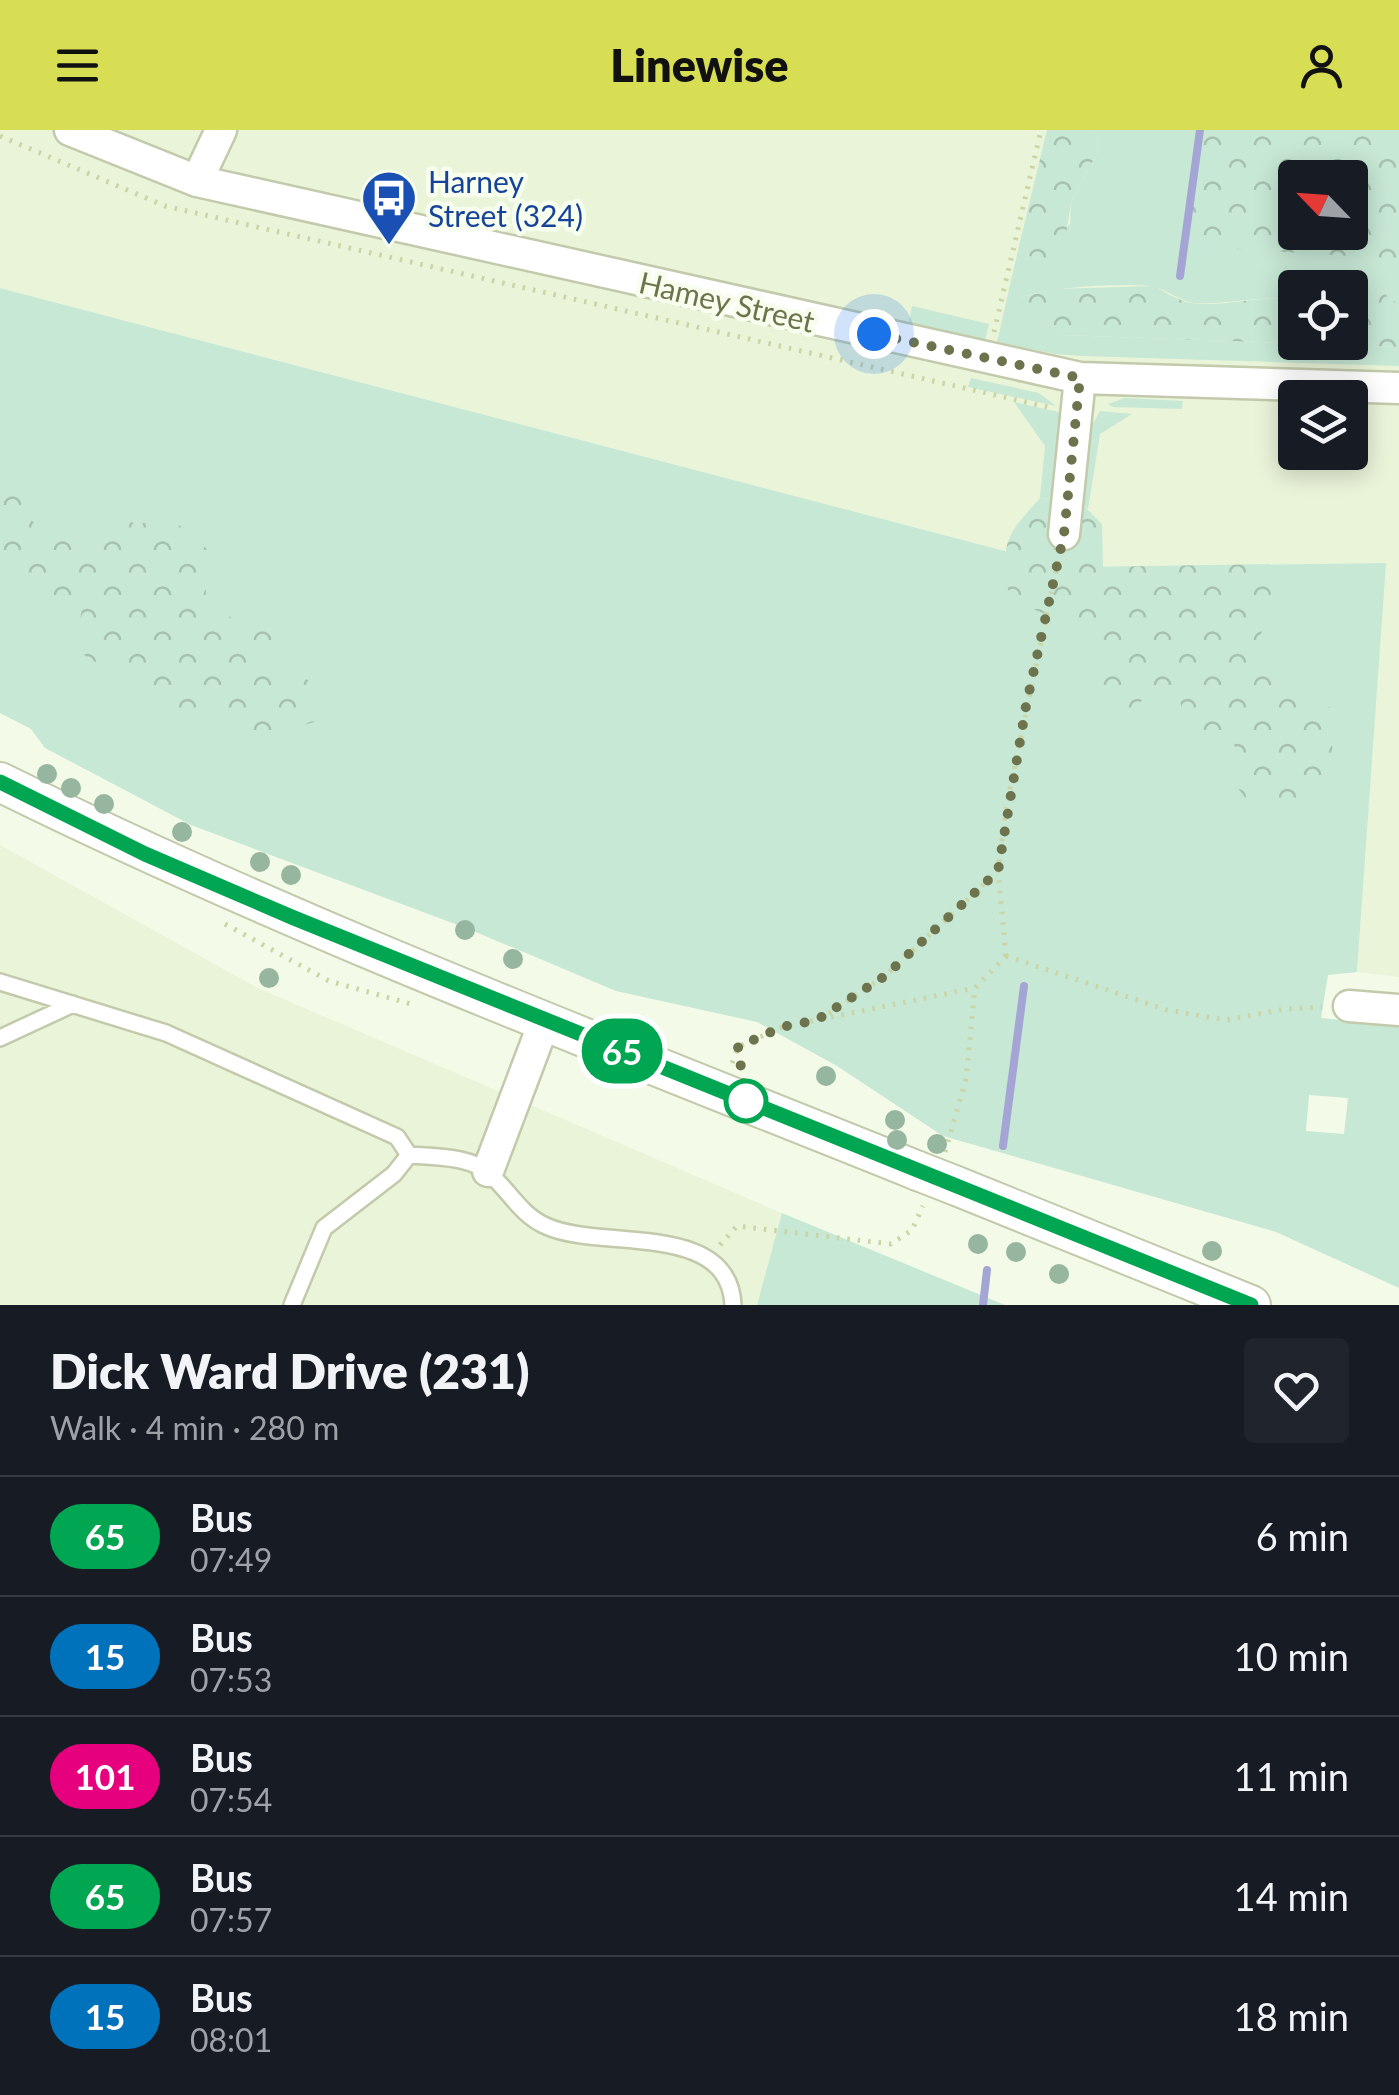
<!DOCTYPE html>
<meta charset="utf-8">
<style>
:root{--surface:#171b24;--page:#20242c;--text:#f1f3f6;--muted:#9ea1a6;--line:#363941;--accent:#d7de54}
body{margin:0;font-family:Lato,sans-serif;background:var(--page);color:var(--text);height:100vh;display:flex;flex-direction:column;font-size:38px;white-space:nowrap}
*{box-sizing:border-box;margin:0}
p{font-size:32px;color:var(--muted)}
.icon{flex:none;width:55px;height:55px;fill:none;stroke:currentColor;stroke-width:2;stroke-linecap:round;stroke-linejoin:round}
.map{position:relative;height:1175px;overflow:hidden}
.sheet{display:flex;flex-direction:column;background:var(--surface);flex:1}
.sheet>*{flex:none}
.badge{padding:0 20px;border-radius:32px;font-size:35px;line-height:65px}
.needle{width:65px;rotate:295deg}
.buttons{position:absolute;left:1278px;top:30px;display:grid;gap:20px}
.buttons a{display:grid;place-items:center;width:90px;height:90px;border-radius:10px;background:var(--surface);box-shadow:0 5px 25px #0003;font-size:50px}
.you{position:absolute;width:50px;height:50px;margin:-25px;border:8px solid #fff;border-radius:50%;background:#1a73e8;box-shadow:0 0 0 15px #1a73e833}
.map>.badge{position:absolute;translate:-50% -50%;box-shadow:0 0 0 5px #fff}
.round{display:grid;place-items:center;flex:none;width:105px;height:105px;border-radius:10px;background:var(--page)}
.summary{display:flex;align-items:center;justify-content:space-between;height:170px;padding:0 50px}
h1{font-size:48px;font-weight:800;line-height:75px}
ul{padding:0;list-style:none}
li{display:flex;align-items:center;gap:30px;height:120px;padding:0 50px;border-top:2px solid var(--line)}
li div{flex:1}
li b{display:block;font-size:38px}
li em{font-style:normal}
li .badge{min-width:110px;font-weight:700;text-align:center}
header{display:flex;justify-content:space-between;align-items:center;height:130px;padding:0 50px;background:var(--accent);color:#111;font-size:45px;font-weight:800}
.map>svg:first-child{display:block}
.residential{fill:#eaf4d9;fill-rule:evenodd}
.grass{fill:#c7e8d5;fill-rule:evenodd}
.forest{fill:url(#forest-crowns);fill-rule:evenodd}
.lines{fill:none;stroke-linecap:round;stroke-linejoin:round}
.stream{stroke:#a4a5d5;stroke-width:8}
.service-casing{stroke:#c2caab;stroke-width:20}
.minor-casing{stroke:#c2caab;stroke-width:35}
.tertiary-casing{stroke:#c2caab;stroke-width:42}
.path{stroke:#cad4a4;stroke-width:5;stroke-dasharray:2.5 8;stroke-linecap:butt}
.service{stroke:#fff;stroke-width:15}
.minor{stroke:#fff;stroke-width:30}
.tertiary{stroke:#fff;stroke-width:38}
.tertiary-bridge-casing{stroke:#c2caab;stroke-width:42;stroke-linecap:butt}
.tertiary-bridge{stroke:#fff;stroke-width:38}
.tree{fill:#96b6a0}
.line-casing{stroke:#fff;stroke-width:22}
.line{stroke:#00a651;stroke-width:15}
.walk{stroke:#6d744d;stroke-width:10;stroke-dasharray:0 18}
.stop-dot{fill:#fff;stroke:#00a651;stroke-width:5}
.labels{text-anchor:middle;dominant-baseline:central;stroke-width:9;stroke-linejoin:round;paint-order:stroke}
.transit-label{font-size:30px;fill:#164399;stroke:#f7feee;text-anchor:start}
.street-label{font-size:30px;fill:#6d744d;stroke:#f7feee}
</style>
<header><svg class="icon" aria-label="menu" viewBox="0 0 24 24"><path d="M4 6h16M4 12h16M4 18h16"/></svg>Linewise<svg class="icon" aria-label="person" viewBox="0 0 24 24"><circle cx="12" cy="8" r="4"/><path d="M4 21q1-7 8-7t8 7"/></svg></header>
<div class="map">
<svg width="1399" height="1175" viewBox="0 0 1399 1175">
<defs>
<pattern id="forest-crowns" width="20" height="18" patternUnits="userSpaceOnUse" patternTransform="scale(2.5)"><rect width="20" height="18" fill="#c7e8d5"/><path d="M2 6a3 3 0 1 1 6 0M12 15a3 3 0 1 1 6 0" fill="none" stroke="#a6c1af"/></pattern>
</defs>
<rect width="100%" height="100%" fill="#f3fbe8"/>
<path class="residential" d="M0,0H1399V847L1357,842L1385,433L1066,437L0,158ZM1295,48H1350V102H1295ZM1295,158H1350V212H1295ZM1295,268H1350V322H1295Z
M0,715L258,858L782,1083L757,1175H0Z"/>
<path class="grass" d="M1093,0H1399V175L1376,157L1350,175V158H1295V170C1261,165 1229,175 1194,173C1178,171 1166,158 1150,156C1113,153 1053,157 1018,168L1062,205L1399,217V236L1083,226L1055,224L997,212L1018,120L1038,130L1070,94L1071,73L1100,17ZM1295,48H1350V102H1295Z
M0,158L1066,437L1386,433L1357,842L1328,845L1321,888L1399,896V1158L1276,1102L943,1006L837,936L757,892L616,861L471,800L191,695L45,618L31,599L0,583ZM1309,965L1348,968L1344,1004L1306,1001Z
M912,176L989,194L985,210L909,192Z
M971,248L1039,263L1056,276L968,257Z
M1125,268L1183,271L1182,279L1113,277L1108,274Z
M1014,272L1059,282L1064,292L1055,369L1040,368L1045,316Z
M1100,281L1132,284L1100,304L1088,379L1080,372L1092,295Z
M782,1083L1005,1175H757Z"/>
<path class="forest" d="M1047,0H1093L1100,17L1071,73L1063,123L1038,130L1018,120Z
M1205,0H1399V129L1187,116ZM1295,48H1350V102H1295Z
M1154,156C1165,162 1179,171 1191,173C1227,178 1259,164 1295,170V212H1350V175L1376,157L1399,175V217L1062,205L1017,168L1055,159Z
M0,348L27,358V388L73,416L124,392L179,395L208,420L205,479L276,501L273,534L325,558V589L264,606L218,583L167,587L121,548L76,520L82,477L48,475L19,438L0,433Z
M1040,368L1080,372L1102,394L1103,437L1270,434L1271,478L1259,509L1273,554L1330,577L1334,646L1297,688L1253,678L1237,657L1242,634L1232,610L1211,608L1182,589L1180,562L1152,559L1128,586L1102,559L1105,524L1091,487L1057,489L1009,469C1003,412 1001,411 1040,368Z"/>
<g class="lines">
<path class="stream" d="M1180,146L1200,0
M1003,1016L1024,856
M983,1175L987,1140"/>
<g class="service-casing">
<path id="service" d="M0,852L166,903L397,1007L409,1025L394,1044L324,1098L292,1175
M0,908L73,874
M409,1025C435,1027 471,1026 490,1044C510,1062 521,1085 546,1096C600,1121 729,1090 733,1175"/>
</g>
<g class="minor-casing">
<path id="minor" d="M70,0L197,51L1080,248L1399,258
M197,51L221,0
M1064,404L1080,248
M1349,876L1399,880
M488,1041L545,890"/>
</g>
<g class="tertiary-casing">
<path id="tertiary" d="M0,652C298,799 610,917 918,1041
M954,1055L1251,1175"/>
</g>
<path class="path" d="M0,6L165,76L1052,278
M994,202L1041,0
M225,794L329,851L411,874
M1006,826L998,741L1007,673L1058,431
M1006,826L1167,880L1226,890L1285,879L1322,877
M820,889L885,846L998,741
M732,933L738,917L782,897L975,858
M945,1022L966,949L975,858L1006,826
M720,1115L737,1096L891,1114L912,1100L923,1076"/>
<use href="#service" class="service"/>
<use href="#minor" class="minor"/>
<use href="#tertiary" class="tertiary"/>
<g class="tertiary-bridge-casing">
<path id="tertiary-bridge" d="M918,1041L954,1055"/>
</g>
<use href="#tertiary-bridge" class="tertiary-bridge"/>
</g>
<g class="tree">
<circle cx="47" cy="644" r="10"/>
<circle cx="71" cy="658" r="10"/>
<circle cx="104" cy="674" r="10"/>
<circle cx="182" cy="702" r="10"/>
<circle cx="260" cy="732" r="10"/>
<circle cx="291" cy="745" r="10"/>
<circle cx="465" cy="800" r="10"/>
<circle cx="513" cy="829" r="10"/>
<circle cx="269" cy="848" r="10"/>
<circle cx="826" cy="946" r="10"/>
<circle cx="895" cy="990" r="10"/>
<circle cx="897" cy="1010" r="10"/>
<circle cx="937" cy="1014" r="10"/>
<circle cx="978" cy="1114" r="10"/>
<circle cx="1212" cy="1121" r="10"/>
<circle cx="1016" cy="1122" r="10"/>
<circle cx="1059" cy="1144" r="10"/>
</g>
<g class="lines">
<g class="line-casing">
<path id="line" d="M0,652L145,724L294,788L1251,1175"/>
</g>
<use href="#line" class="line"/>
<path class="walk" d="M746,971L738,917L782,897L817,890L885,846L998,741L1026,576L1064,404L1080,248L874,204"/>
</g>
<defs>
<g id="bus-pin" transform="scale(2.875)"><path d="M0 17L-7.5 6A9.5 9.5 0 1 1 7.5 6Z" fill="#1a4fb4" stroke="#f7feee"/><path d="M-5-6H5V4H4V6H2V4H-2V6H-4V4H-5ZM-3.5-4V0h7V-4ZM-3.5 1.2v1.5H-2V1.2ZM2 1.2v1.5H3.5V1.2Z" fill="#fff"/></g>
</defs>
<g fill-rule="evenodd">
<use href="#bus-pin" x="389" y="68"/>
</g>
<circle class="stop-dot" cx="746" cy="971" r="20"/>
<g class="labels">
<g class="transit-label">
<text x="428" y="51">Harney<tspan x="428" dy="34">Street (324)</tspan></text>
</g>
<g class="street-label">
<text transform="translate(727 171) rotate(13)">Hamey Street</text>
</g>
</g>
</svg>
<div class="buttons">
<a><svg class="needle" viewBox="-14 -14 28 28"><path d="M0-13l5 13h-10z" fill="#e53935"/><path d="M0 13l5-13h-10z" fill="#9ea1a6"/></svg></a>
<a><svg class="icon" aria-label="locate" viewBox="0 0 24 24"><circle cx="12" cy="12" r="6"/><path d="M12 2v4M12 18v4M2 12h4M18 12h4"/></svg></a>
<a><svg class="icon" aria-label="layers" viewBox="0 0 24 24"><path d="M12 4l9 5-9 5-9-5zM3 14l9 5 9-5"/></svg></a>
</div>
<div class="you" style="left:874px;top:204px"></div>
<b class="badge" style="left:622px;top:921px;background:#00a651;color:#fff">65</b>
</div>
<section class="sheet">
<div class="summary"><div><h1>Dick Ward Drive (231)</h1><p>Walk · 4 min · 280 m</p></div><a class="round"><svg class="icon" aria-label="heart" viewBox="0 0 24 24"><path d="M12 20l-8-8c-3-5 5-10 8-4 3-6 11-1 8 4z"/></svg></a></div>
<ul>
<li><span class="badge" style="background:#00a651;color:#fff">65</span><div><b>Bus</b><p>07:49</p></div><em>6 min</em></li>
<li><span class="badge" style="background:#0072bc;color:#fff">15</span><div><b>Bus</b><p>07:53</p></div><em>10 min</em></li>
<li><span class="badge" style="background:#e6007e;color:#fff">101</span><div><b>Bus</b><p>07:54</p></div><em>11 min</em></li>
<li><span class="badge" style="background:#00a651;color:#fff">65</span><div><b>Bus</b><p>07:57</p></div><em>14 min</em></li>
<li><span class="badge" style="background:#0072bc;color:#fff">15</span><div><b>Bus</b><p>08:01</p></div><em>18 min</em></li>
</ul>
</section>
